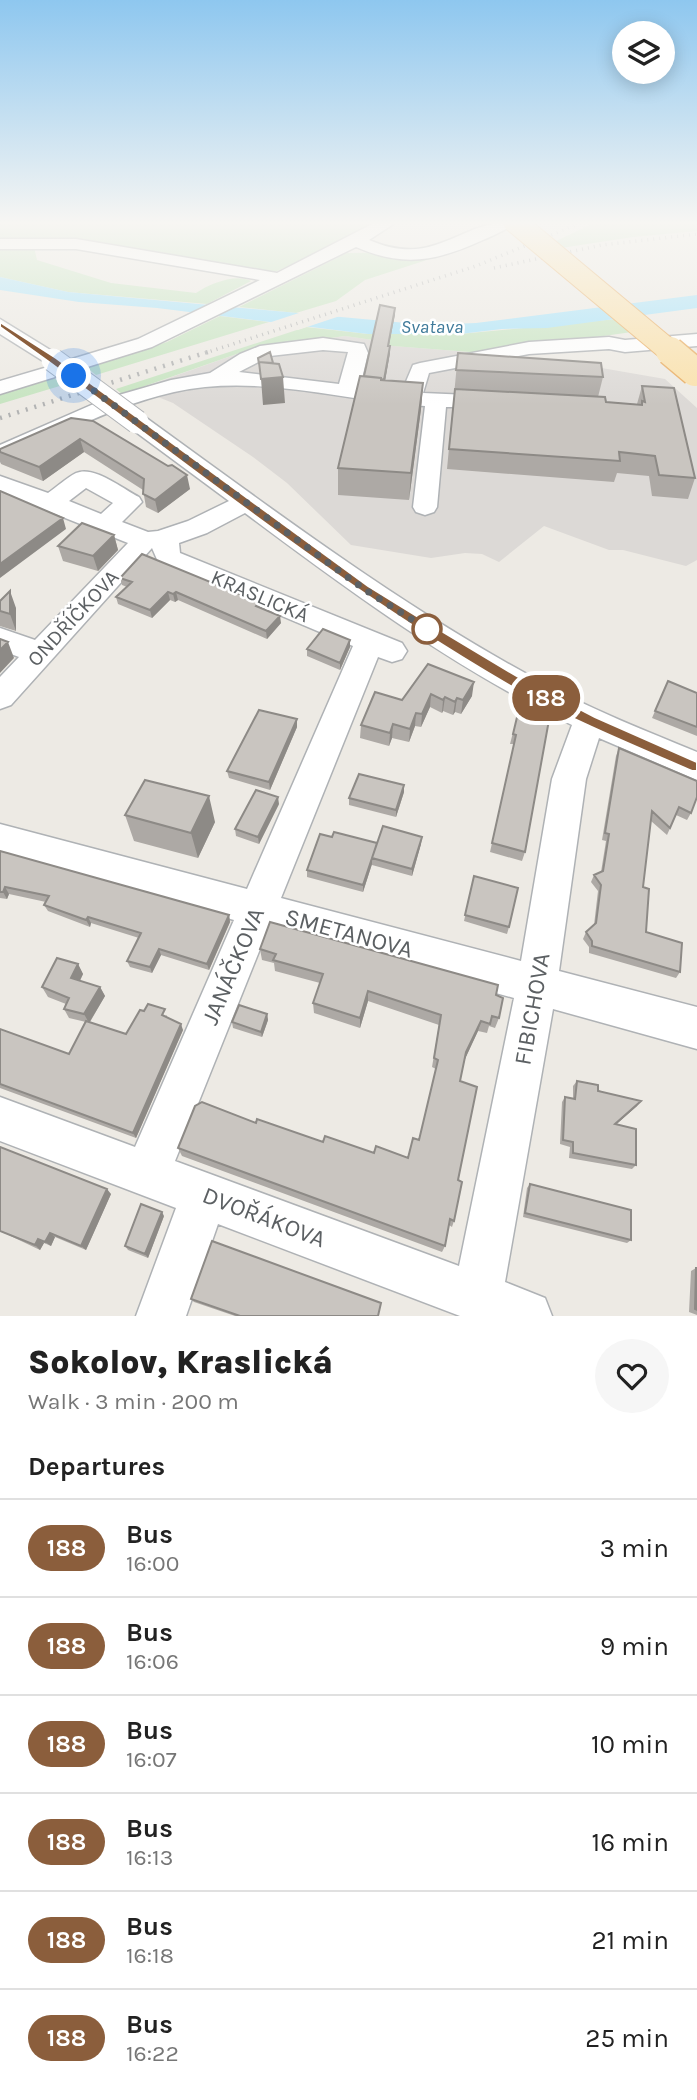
<!DOCTYPE html>
<meta charset="utf-8">
<style>
:root{--surface:#fff;--page:#f6f6f6;--text:#222;--muted:#767676;--line:#e0e0e0}
body{margin:0;font-family:Karla,sans-serif;background:var(--page);color:var(--text);height:100vh;display:flex;flex-direction:column;font-size:26px;white-space:nowrap}
*{box-sizing:border-box;margin:0}
p{font-size:23px;color:var(--muted)}
.icon{flex:none;width:38px;height:38px;fill:none;stroke:currentColor;stroke-width:2;stroke-linecap:round;stroke-linejoin:round}
.map{position:relative;height:1316px;overflow:hidden}
.drawer{display:flex;flex-direction:column;background:var(--surface);flex:1}
.drawer>*{flex:none}
.badge{padding:0 14px;border-radius:23px;font-size:24px;line-height:46px}
.fabs{position:absolute;left:612px;top:21px;display:grid;gap:14px}
.fabs a{display:grid;place-items:center;width:63px;height:63px;border-radius:50%;background:var(--surface);box-shadow:0 4px 18px #0003;font-size:35px}
.you{position:absolute;width:35px;height:35px;margin:-18px;border:5px solid #fff;border-radius:50%;background:#1a73e8;box-shadow:0 0 0 10px #1a73e833}
.map>.badge{position:absolute;translate:-50% -50%;box-shadow:0 0 0 4px #fff}
h2{padding:0 28px;font-size:26px;line-height:63px}
.round{display:grid;place-items:center;flex:none;width:74px;height:74px;border-radius:37px;background:var(--page)}
.head{display:flex;align-items:center;justify-content:space-between;height:119px;padding:0 28px}
h1{font-size:33px;font-weight:800;line-height:52px}
ul{padding:0;list-style:none}
li{display:flex;align-items:center;gap:21px;height:98px;padding:0 28px;border-top:2px solid var(--line)}
li div{flex:1}
li b{display:block;font-size:26px}
li em{font-style:normal}
li .badge{min-width:77px;font-weight:700;text-align:center}
.map>svg:first-child{display:block}
.industrial{fill:#dcd9d6}
.green{fill:#c7e4c1}
.water{fill:#a7e3fa}
.pier{fill:#edeae4}
.lines{fill:none;stroke-linecap:round;stroke-linejoin:round}
.minor-casing{stroke:#afb2b5;stroke-width:3}
.minor{fill:#fff;fill-rule:evenodd}
.rail-far1{stroke:#b2b3b3;stroke-width:3.5;stroke-dasharray:1 5;stroke-linecap:butt}
.rail{stroke:#b2b3b3;stroke-width:4.5;stroke-dasharray:2 7;stroke-linecap:butt}
.minor-bridge-casing{stroke:#afb2b5;stroke-width:25;stroke-linecap:butt}
.major-bridge-far1-casing{stroke:#e9ad61;stroke-width:24;stroke-linecap:butt}
.major-bridge-casing{stroke:#e9ad61;stroke-width:31;stroke-linecap:butt}
.minor-bridge{stroke:#fff;stroke-width:23}
.major-bridge-far1{stroke:#fae1ac;stroke-width:22}
.major-bridge{stroke:#fae1ac;stroke-width:28}
.wall{fill:#ada9a5}
.shaded-wall{fill:#8d8a86}
.building{fill:#c9c5c0;stroke:#8d8a86;stroke-width:2}
.line{fill:#8b5e3c;stroke:#fff;stroke-width:2}
.walk{stroke:#5c6063;stroke-width:7;stroke-dasharray:0 12.6}
.stop-dot{fill:#fff;stroke:#8b5e3c;stroke-width:3.5}
.labels{text-anchor:middle;dominant-baseline:central;stroke-width:5;stroke-linejoin:round;paint-order:stroke}
.far-water-label{font-size:19px;font-style:italic;fill:#3f7a9a;stroke:#fff}
.street-label{font-size:21px;fill:#5c6063;stroke:#fff}
.near-street-label{font-size:24px;fill:#5c6063;stroke:#fff}
</style>
<div class="map">
<svg width="697" height="1316" viewBox="0 0 697 1316">
<rect width="100%" height="100%" fill="#edeae4"/>
<path class="industrial" d="M345,336L373,340L381,345L544,358L665,379L697,408V560L686,566L623,550H609L544,526L499,562L482,554L465,553L431,558L351,545L287,483L253,457L173,403L138,389L251,349Z"/>
<path class="green" d="M0,221H380L367,230L277,271L269,273L83,242L0,241Z
M598,221H697V231L633,237L561,248L552,243Z
M470,246L365,280L336,301L296,313L239,307L347,253L435,252Z
M34,247L37,260L111,283L196,293C209,284 236,273 251,281L207,304L68,292L0,277V248Z
M220,316L269,322L96,375L87,368L167,342Z
M616,319L632,332L483,353L380,345L373,340L345,336L251,349L122,394L116,389L306,327L368,334H460Z
M54,378L63,385L0,404V394Z"/>
<path class="water" d="M0,277L68,292L428,325L476,323L697,295V308L547,328L502,329L460,334H368L157,308L79,302L0,290Z"/>
<path class="pier" d="M305,311L343,315L298,330L262,325Z"/>
<g class="lines">
<g class="minor-casing">
<path id="minor" d="M378,221H398L369,240C436,269 457,221 516,221C508,230 494,235 483,240C437,261 404,268 356,247L152,347L0,394V381L51,366L0,334V319L60,356L62,362L138,339L260,280L76,249H0V239H76L277,273Z
M697,334V346L625,352L609,349L529,354L429,373L423,393L492,396L500,397L503,402L500,407H446L437,507L434,512L425,515L416,512L413,507L425,406C341,401 258,373 174,392C134,401 96,417 59,435C40,444 20,456 0,461V445L105,399L171,380L210,373L240,354L260,346L323,338L364,344L368,353L360,387L402,391L413,365L420,363L529,342L609,337L625,340ZM323,350L348,352L339,384L239,372L270,356Z
M137,415L145,417C275,511 404,609 547,685C595,711 646,731 697,752V780L599,738L586,779L559,971L697,1007V1049L553,1009L505,1282L545,1298L552,1316H460L218,1224L186,1316H136L176,1208L0,1141V1097L135,1147L234,920L0,854V824L247,889L353,646L159,564L152,548L11,705L0,709V677L19,657L0,650V628L35,640L128,543L0,492V476L48,493C57,487 66,478 76,473C94,465 123,489 139,497L142,502L122,522L148,532L158,531L188,521L229,501L129,427L126,422L129,417ZM86,488L113,503L101,514L69,501ZM245,513C348,590 455,669 572,725L552,779L521,961L281,898L378,657L392,662L402,659L407,651L402,643L180,553L179,543L207,533ZM268,929L514,998L459,1266L175,1161Z"/>
</g>
<use href="#minor" class="minor"/>
<path class="rail-far1" d="M494,268L602,245L697,234
M205,353L476,266L585,221"/>
<path class="rail" d="M0,418L211,351"/>
<g class="minor-bridge-casing">
<path id="minor-bridge" d="M53,360L137,422"/>
</g>
<g class="major-bridge-far1-casing">
<path id="major-bridge-far1" d="M514,221L672,353"/>
</g>
<g class="major-bridge-casing">
<path id="major-bridge" d="M670,351L695,372"/>
</g>
<use href="#minor-bridge" class="minor-bridge"/>
<use href="#major-bridge-far1" class="major-bridge-far1"/>
<use href="#major-bridge" class="major-bridge"/>
</g>
<path class="wall" d="M395,308L389,346L390,353L385,381L423,383L421,409L409,500L338,495V468L364,376Z
M458,353L603,377L598,397L606,402L637,404L642,386L695,478L688,499L652,496L649,476L617,473L614,482L447,469Z
M71,418L190,489L158,513L146,507L143,490L84,452L43,481L1,464L0,461V449Z
M114,535L118,550L98,571L63,561L58,546Z
M120,578L259,602L260,607L281,623L267,639L178,600L175,602L170,600L152,618L118,604L116,597L127,587L122,585Z
M0,601L16,608V631L0,626Z
M350,640V647L340,670L307,656V649Z
M428,664L472,696L461,714L455,712L453,715L443,711L442,713L430,707L421,727L415,726L409,742L392,738L389,746L360,738L361,725L402,700Z
M668,681L697,693V736L652,718Z
M518,713L525,852L522,861L490,852L514,744H510Z
M297,719V727L270,790L229,778L227,771Z
M619,748L691,813L687,820L676,815L667,835L651,821L643,887L646,932L680,972L676,978L589,953V947L583,939L586,932L594,925L598,891L591,882L594,875L601,872L606,841L602,840L616,756Z
M404,785V792L396,817L349,805V798Z
M279,804L259,844L236,836L235,829Z
M125,815L215,822L198,858L134,841Z
M332,837L377,843L421,844L412,876L372,865V864L363,892L307,877V870Z
M0,851L229,915L230,922L209,970L161,955L152,973L130,967L127,961L139,938L91,923L90,927L48,911L44,905L46,902L9,894L7,899L0,898Z
M474,876L509,927L507,934L464,921Z
M260,949L496,995L499,1018L495,1028L489,1026L487,1033L478,1031L465,1059L460,1081L458,1180L454,1221L452,1227L449,1225L445,1246L442,1252L182,1156L178,1148L256,1123L323,1142L374,1153L408,1158L419,1140L436,1069L432,1067L439,1025L368,1001L360,1028L314,1013L313,1003L320,983L275,971L274,963L262,960Z
M78,964L83,974L80,981L100,987L105,996L90,1022L126,1034L167,1015L166,1017L183,1030L136,1138L0,1088V1029L69,1054L86,1022L69,1018L64,1009L66,1004L48,997L42,987Z
M267,1014L268,1020L262,1037L233,1028L232,1022Z
M577,1081L637,1106L616,1124L636,1165L632,1169L569,1158L570,1147L560,1144L562,1102L565,1097L573,1099V1086Z
M0,1147L111,1194L86,1250L55,1237L51,1246L44,1243L40,1250L0,1231Z
M530,1184L631,1240L627,1243L523,1217L527,1188Z
M164,1216L148,1258L128,1250L125,1246Z
M696,1268H697V1315L689,1312L691,1271Z
M191,1299L378,1316H235L194,1302Z"/>
<path class="shaded-wall" d="M395,308V315L387,353L388,346Z
M390,346V353L384,387V380Z
M283,377L285,403L263,405L261,379Z
M423,383L421,409L409,500L411,473Z
M80,439L84,452L43,481L39,467Z
M187,475L190,489L158,513L155,500Z
M63,518L66,529L0,578V564Z
M114,535L118,550L98,571L93,556Z
M10,591L16,608V631L10,614Z
M168,592L170,600L152,618L150,610Z
M176,592L178,600L175,602L173,594Z
M280,616L281,623L267,639L266,631Z
M350,640V647L340,670V663Z
M8,642L14,658L0,673V650Z
M474,682L472,696L461,714L463,700Z
M431,694L430,707L421,727L422,714Z
M445,697L443,711L442,713L443,700Z
M457,698L455,712L453,715L455,702Z
M416,713L415,726L409,742L410,729Z
M297,719V727L270,790L269,782Z
M393,724L392,738L389,746L390,733Z
M404,785V792L396,817V810Z
M209,796L215,822L198,858L191,833Z
M278,797L279,804L259,844L258,837Z
M422,837L421,844L412,876V869Z
M377,843L372,858V864L363,892V885Z
M5,887L9,894L7,899L3,892Z
M229,915L230,922L209,970L207,964Z
M88,917L91,923L90,927L86,920Z
M159,949L161,955L152,973L150,967Z
M78,964L83,974L76,988L71,978Z
M100,987L105,996L89,1023L84,1014Z
M368,991V1001L360,1028V1018Z
M267,1014L268,1020L262,1037L261,1032Z
M481,1021L478,1031L464,1061L466,1052Z
M181,1024L183,1030L136,1138L133,1133Z
M641,1101L637,1106L611,1129L615,1124Z
M107,1189L111,1194L86,1250L81,1246Z
M162,1212L164,1216L148,1258L145,1254Z
M50,1233L55,1237L51,1246L45,1242Z
M38,1239L44,1243L40,1250L35,1245Z"/>
<path class="building" d="M380,305L395,308L388,346H390L384,380L381,379V378L364,376Z
M270,352L273,363L259,362V364L258,358Z
M458,353L601,363L603,377L456,370Z
M259,362L279,364L283,377L261,379Z
M360,376L381,378V380L423,383L411,473L338,468Z
M642,386L674,388L695,478L659,475L655,456L619,452L620,461L449,449L455,389L605,397L606,402L642,405V401L645,402Z
M71,418L93,421L168,466L172,465L187,475L155,500L143,494L144,479L80,439L39,467L0,452V449Z
M0,491L63,518L0,564Z
M82,523L114,535L93,556L58,546Z
M142,554L259,602L256,606L280,616L266,631L176,592L173,594L168,592L150,610L116,597L132,582L120,578Z
M10,591V614L0,611V601Z
M323,629L350,640L340,663L307,649Z
M0,639L8,642L0,650Z
M428,664L474,682L463,700L457,698L455,702L445,697L443,700L431,694L422,714L416,713L410,729L393,724L390,733L361,725L375,692L402,700Z
M668,681L697,693V727L655,711Z
M259,710L297,719L269,782L227,771Z
M518,713L549,720L525,852L492,843L516,735L513,734Z
M619,748L697,781V797L691,813L679,807L670,828L652,811L643,887L649,889L646,932L682,943L680,972L592,946V941L586,932L596,923L601,885L594,875L603,871L609,834L605,833Z
M359,774L404,785L396,810L349,798Z
M145,780L209,796L191,833L125,815Z
M256,790L278,797L258,837L235,829Z
M383,826L422,837L412,869L372,858Z
M334,832L377,843L363,885L307,870L320,834L332,837Z
M0,851L229,915L207,964L159,949L150,967L127,961L141,933L88,917L86,920L44,905L49,896L5,887L3,892H0Z
M474,876L518,888L509,927L465,915Z
M270,922L498,985L496,995L503,998L499,1018L492,1016L490,1024L481,1021L466,1052L460,1081L477,1087L458,1180L462,1182L454,1221L450,1219L445,1246L178,1148L195,1106L202,1102L256,1123L257,1119L323,1142L325,1136L374,1153L376,1146L408,1158L413,1138L419,1140L438,1060L434,1058L441,1015L368,991L360,1018L313,1003L323,974L273,960L276,954L260,949Z
M57,958L78,964L71,978L100,987L84,1014L64,1009L69,998L42,987Z
M148,1004L165,1009L162,1015L181,1024L133,1133L0,1084V1029L69,1054L86,1021L126,1034L140,1010L144,1011Z
M239,1005L267,1014L261,1032L232,1022Z
M577,1081L598,1085V1091L641,1101L615,1124L636,1129V1165L573,1153V1142L563,1140L565,1097L575,1099Z
M0,1147L107,1189L81,1246L50,1233L45,1242L38,1239L35,1245L0,1231Z
M530,1184L631,1210V1240L525,1213Z
M141,1204L162,1212L145,1254L125,1246Z
M212,1241L381,1303L378,1316H240L191,1299Z
M696,1268H697V1310L695,1309Z"/>
<linearGradient id="sky" x2="0" y2="1"><stop stop-color="#8ec7ef"/><stop offset="0.55" stop-color="#f7f6f3"/><stop offset="1" stop-color="#f7f6f3" stop-opacity="0"/></linearGradient>
<rect width="697" height="405" fill="url(#sky)"/>
<path class="line" d="M0,322L56,358L368,586L423,620L520,678L595,717L697,762V771H692C630,744 568,719 509,685C347,591 200,474 49,362L0,327Z"/>
<g class="lines">
<path class="walk" d="M74,376L364,589L427,629"/>
</g>
<circle class="stop-dot" cx="427" cy="629" r="14"/>
<g class="labels">
<g class="far-water-label">
<text x="432" y="327">Svatava</text>
</g>
<g class="street-label">
<text transform="translate(260 596) rotate(23)">KRASLICKÁ</text>
<text transform="translate(73 618) rotate(-47)">ONDŘÍČKOVA</text>
</g>
<g class="near-street-label">
<text transform="translate(349 933) rotate(15)">SMETANOVA</text>
<text transform="translate(233 966) rotate(-67)">JANÁČKOVA</text>
<text transform="translate(532 1009) rotate(-80)">FIBICHOVA</text>
<text transform="translate(264 1217) rotate(21)">DVOŘÁKOVA</text>
</g>
</g>
</svg>
<div class="fabs">
<a><svg class="icon" aria-label="layers" viewBox="0 0 24 24"><path d="M12 4l9 5-9 5-9-5zM3 14l9 5 9-5"/></svg></a>
</div>
<div class="you" style="left:74px;top:376px"></div>
<b class="badge" style="left:546px;top:698px;background:#8b5e3c;color:#fff">188</b>
</div>
<section class="drawer">
<div class="head"><div><h1>Sokolov, Kraslická</h1><p>Walk · 3 min · 200 m</p></div><a class="round"><svg class="icon" aria-label="heart" viewBox="0 0 24 24"><path d="M12 20l-8-8c-3-5 5-10 8-4 3-6 11-1 8 4z"/></svg></a></div>
<h2>Departures</h2>
<ul>
<li><span class="badge" style="background:#8b5e3c;color:#fff">188</span><div><b>Bus</b><p>16:00</p></div><em>3 min</em></li>
<li><span class="badge" style="background:#8b5e3c;color:#fff">188</span><div><b>Bus</b><p>16:06</p></div><em>9 min</em></li>
<li><span class="badge" style="background:#8b5e3c;color:#fff">188</span><div><b>Bus</b><p>16:07</p></div><em>10 min</em></li>
<li><span class="badge" style="background:#8b5e3c;color:#fff">188</span><div><b>Bus</b><p>16:13</p></div><em>16 min</em></li>
<li><span class="badge" style="background:#8b5e3c;color:#fff">188</span><div><b>Bus</b><p>16:18</p></div><em>21 min</em></li>
<li><span class="badge" style="background:#8b5e3c;color:#fff">188</span><div><b>Bus</b><p>16:22</p></div><em>25 min</em></li>
</ul>
</section>
